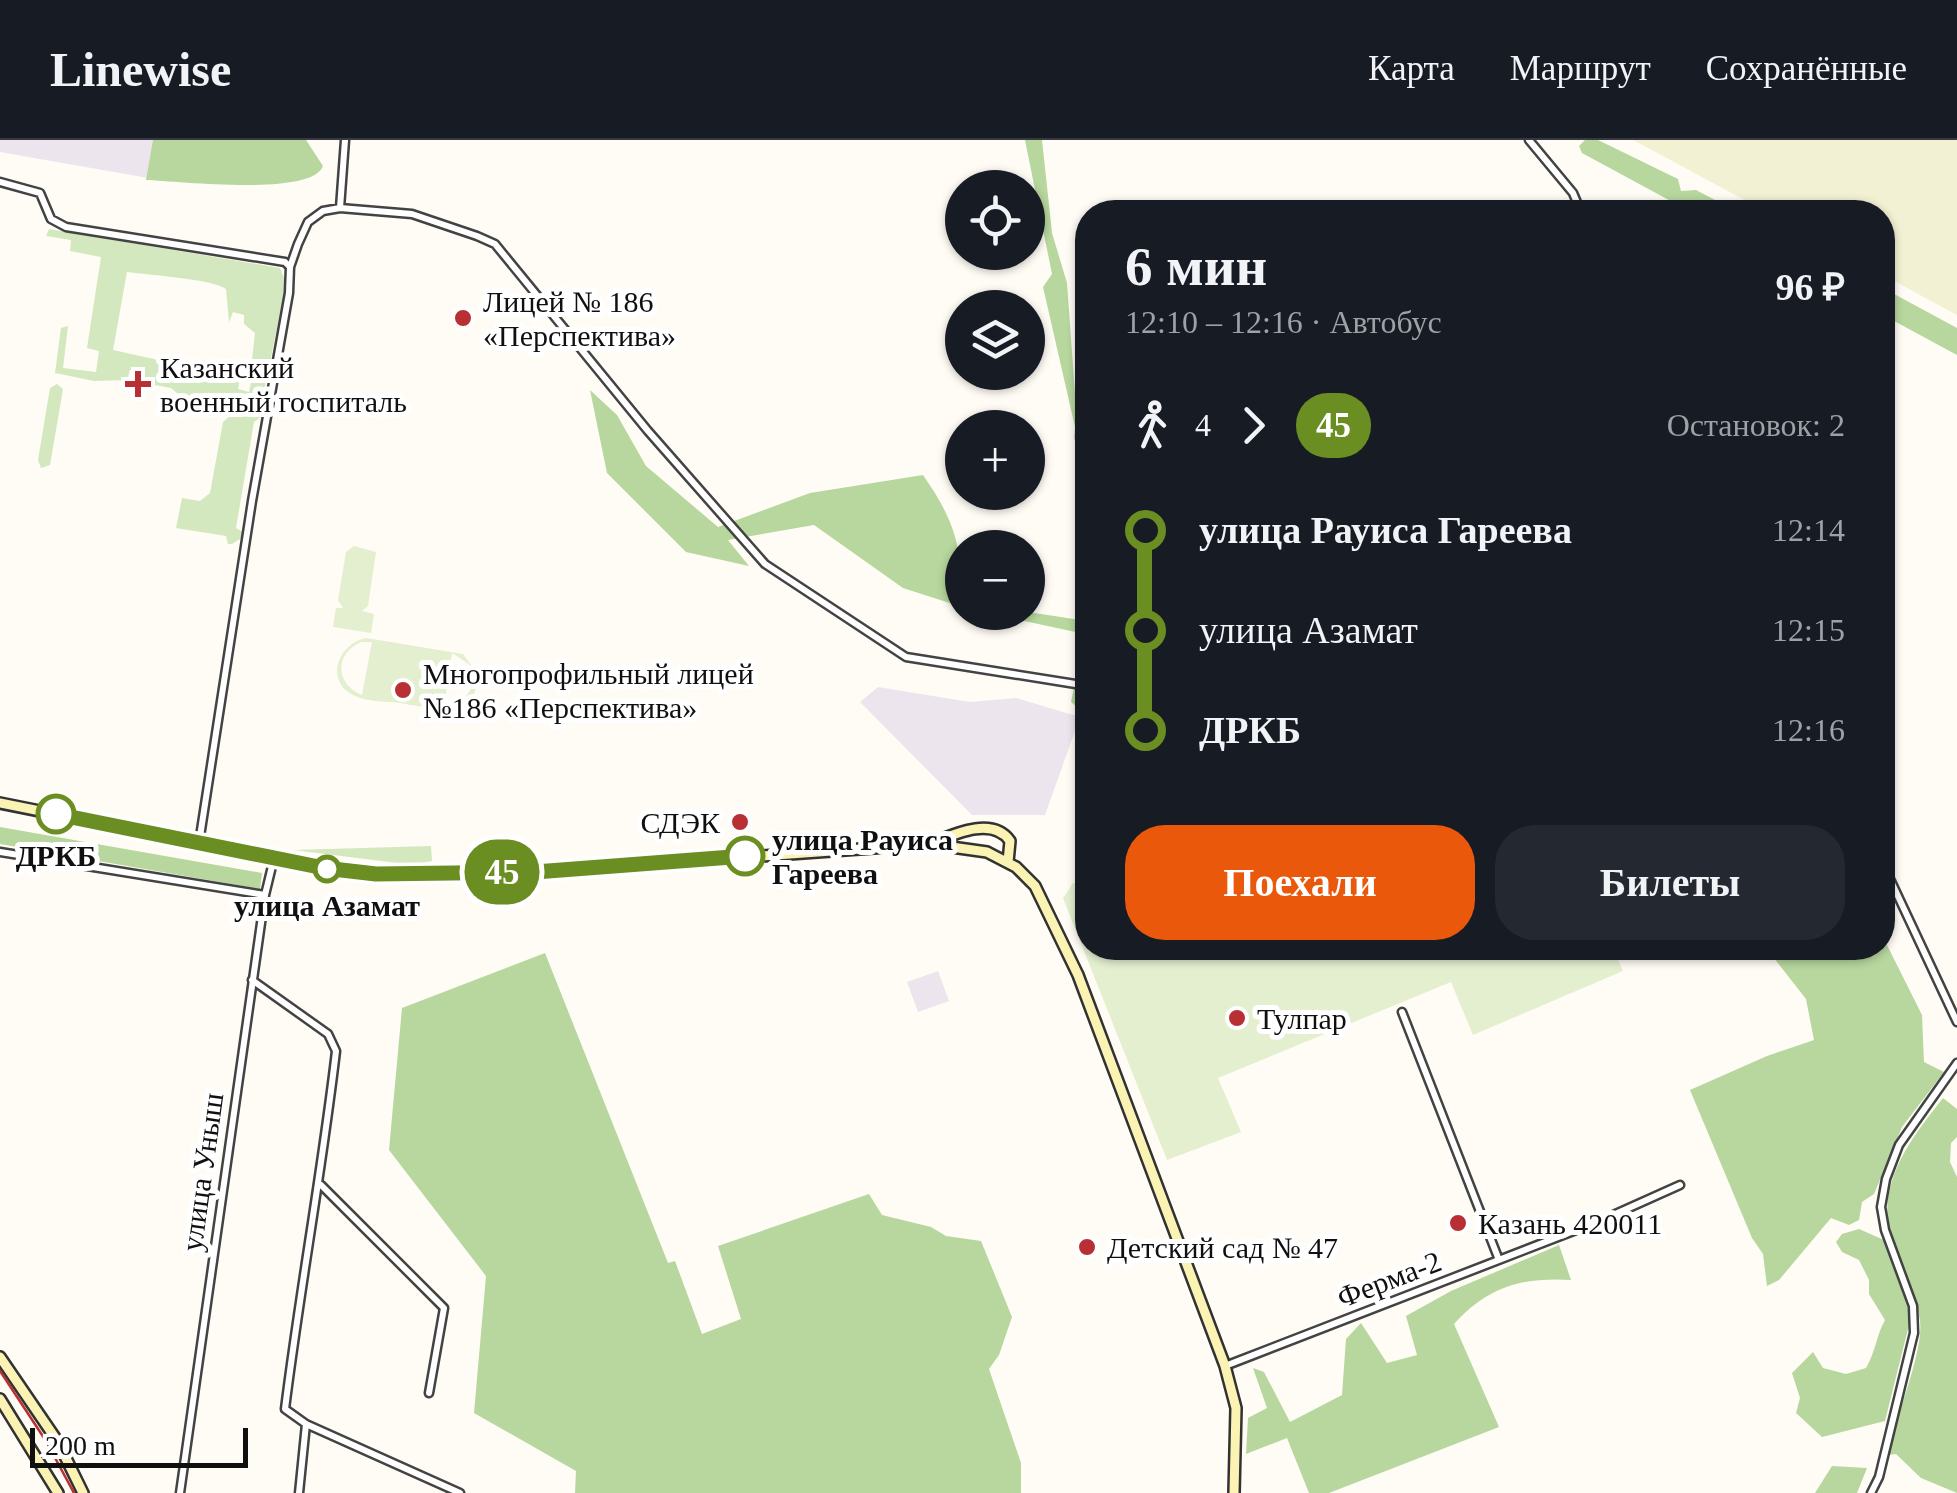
<!DOCTYPE html>
<html lang="ru">
<meta charset="utf-8">
<style>
:root{--surface:#171b24;--page:#242831;--text:#f1f3f6;--muted:#9ea1a6;--line:#363941;--accent:#ea580c}
body{margin:0;font-family:Georgia,serif;background:var(--page);color:var(--text);height:100vh;display:flex;flex-direction:column;font-size:38px;white-space:nowrap}
*{box-sizing:border-box;margin:0}
p{font-size:32px;color:var(--muted)}
.icon{flex:none;width:55px;height:55px;fill:none;stroke:currentColor;stroke-width:2;stroke-linecap:round;stroke-linejoin:round}
.map{position:relative;flex:1;overflow:hidden}
.sheet{position:absolute;left:1075px;top:60px;width:820px;height:760px;display:flex;flex-direction:column;background:var(--surface);border-radius:40px;box-shadow:0 2px 8px #0004}
.sheet>*{flex:none}
.badge{padding:0 20px;border-radius:32px;font-size:35px;line-height:65px}
.buttons{position:absolute;left:945px;top:30px;display:grid;gap:20px}
.buttons a{display:grid;place-items:center;width:100px;height:100px;border-radius:50%;background:var(--surface);box-shadow:0 2px 8px #0004;font-size:50px}
.scale{position:absolute;left:30px;bottom:25px;width:218px;box-sizing:border-box;padding-left:10px;border:5px solid #101010;border-top:0;font-size:28px;line-height:35px;white-space:nowrap;color:#101010;-webkit-text-stroke:8px #fff;paint-order:stroke}
.map>.badge{position:absolute;translate:-50% -50%;box-shadow:0 0 0 5px #fff}
.legs{display:flex;align-items:center;gap:15px;height:110px;padding:0 50px;font-size:32px}
.legs p{margin-inline-start:auto}
.summary{display:flex;align-items:center;justify-content:space-between;height:170px;padding:0 50px}
h1{font-size:55px;font-weight:700;line-height:75px}
.cta{display:flex;gap:20px;margin-top:auto;padding:20px 50px}
.cta a{flex:1;height:115px;border-radius:40px;background:var(--accent);color:#fff;font-size:40px;font-weight:700;line-height:115px;text-align:center}
.cta a+a{background:var(--page);color:var(--text)}
ul{padding:0 50px;list-style:none}
li{display:flex;align-items:center;gap:35px;height:100px;font-size:38px}
li i{display:grid;place-items:center;width:15px;height:100%;margin:0 12px;background:currentColor}
li i::after{content:'';width:25px;height:25px;margin:-12px;border:8px solid;border-radius:50%;background:var(--surface)}
li p{margin-inline-start:auto}
li:first-child i{background:linear-gradient(#0000 50%,currentColor 0)}
li:last-child i{background:linear-gradient(currentColor 50%,#0000 0)}
header{display:flex;align-items:center;gap:60px;box-sizing:border-box;height:140px;padding:0 50px;background:var(--surface);border-bottom:2px solid var(--line)}
header strong{font-size:48px}
nav{display:flex;gap:55px;margin-inline-start:auto;font-size:35px}
.map>svg:first-child{display:block}
.industrial{fill:#ede5ee}
.farmland{fill:#f3f1d4}
.green{fill:#d3e8be}
.forest{fill:#b7d79e}
.pitch{fill:#e4efd0;fill-rule:evenodd}
.lines{fill:none;stroke-linecap:round;stroke-linejoin:round}
.street-casing{stroke:#434343;stroke-width:11}
.secondary-casing{stroke:#323232;stroke-width:14}
.street{stroke:#fff;stroke-width:6}
.secondary{stroke:#faf3b3;stroke-width:9}
.tram{stroke:#b82f34;stroke-width:2.5}
.line-1-casing{stroke:#fff;stroke-width:22}
.line-1{stroke:#6b8e23;stroke-width:15}
.poi-dot{fill:#b82f34;stroke:#fff;stroke-width:4}
.stop-1-dot{fill:#fff;stroke:#6b8e23;stroke-width:5}
.labels{text-anchor:middle;dominant-baseline:central;stroke-width:10;stroke-linejoin:round;paint-order:stroke}
.poi-label{font-size:30px;fill:#101010;stroke:#fff;text-anchor:start}
.stop-label{font-size:30px;font-weight:bold;fill:#101010;stroke:#fff}
.street-label{font-size:30px;fill:#101010;stroke:#fff}
</style>
<header>
<strong>Linewise</strong>
<nav><a>Карта</a><a>Маршрут</a><a>Сохранённые</a></nav>
</header>
<div class="map">
<svg width="1957" height="1353" viewBox="0 0 1957 1353">
<rect width="100%" height="100%" fill="#fefcf4"/>
<path class="industrial" d="M0,0H155L148,38L0,12Z
M878,547L970,562L1016,558L1080,577L1045,675H972L860,562Z
M938,831L949,861L918,872L907,842Z"/>
<path class="farmland" d="M1633,0H1957V175L1883,135L1882,72H1767Z"/>
<path class="green" d="M49,89L280,128L286,143L268,232L251,228L255,193L244,184V175L233,172L229,182L226,149C213,139 148,135 127,132L113,210L240,238L238,249L249,252L252,238L265,241L266,258L236,256L219,269L190,264L171,248L139,242L140,232L130,230L127,240L94,241L55,233L61,188L68,186L63,228L96,232L99,211L87,208L101,117L70,111L71,100L46,96Z
M57,244L63,249L50,325L41,328L38,320L50,248Z
M241,266L260,269L264,275L254,282L236,388L243,392V397L232,404H228L226,396L176,388L182,358L200,361L210,353L223,282Z
M431,706L432,721L413,725L294,710Z"/>
<path class="forest" d="M153,0H306L323,26C312,57 178,41 146,40Z
M1025,0H1042L1052,93L1067,143L1078,295L1074,300L1075,287L1043,147L1052,134Z
M1585,0H1598L1678,39L1681,51L1696,50L1738,72H1691L1582,13L1579,6Z
M1883,148L1957,188V215L1883,175Z
M590,250L617,275L646,326L718,387L810,353L923,335C957,384 962,409 962,467L903,448L814,385L728,400L749,426L686,412L607,333Z
M1028,472L1087,481V576L1071,562L1085,494L986,473Z
M0,687L262,733L260,749L0,704Z
M1883,797L1922,875L1924,922L1944,932L1902,987L1874,1054L1862,1062L1859,1080L1849,1085L1831,1078L1779,1140L1767,1146L1763,1114L1752,1098L1690,950L1767,916L1814,900L1806,859L1766,808H1882Z
M545,813L668,1123L675,1121L702,1194L741,1179L718,1106L869,1054L882,1075L931,1087L946,1096L981,1101L1012,1177L999,1215L989,1229L1021,1323V1353H575L576,1331L474,1273L486,1136L389,1010L402,868Z
M1943,958L1957,969V997L1951,1003L1950,1022L1957,1037V1353L1921,1338L1896,1314L1888,1315C1894,1280 1924,1212 1920,1181C1916,1153 1900,1128 1892,1102C1874,1045 1910,1000 1943,958Z
M1859,1089L1884,1100L1911,1177L1885,1281L1822,1297L1796,1273L1800,1258L1792,1233L1813,1212L1823,1228L1846,1234L1866,1228C1876,1211 1876,1196 1885,1180L1869,1154V1140L1859,1120L1842,1112L1836,1102L1842,1094Z
M1559,1105L1571,1140C1521,1137 1488,1147 1454,1184L1499,1287L1329,1353H1309L1287,1298L1246,1314L1248,1278L1267,1268L1253,1228L1264,1232L1290,1282L1342,1255L1346,1199L1361,1183L1387,1223L1417,1215L1406,1176L1451,1151Z
M1832,1326L1867,1328L1857,1353H1815Z"/>
<path class="pitch" d="M354,406L376,412L368,466L362,471L374,474L371,493L333,487L336,468H343L338,460L346,412Z
M366,498L463,514L477,533C481,581 430,568 400,563C385,561 366,562 353,555C324,540 339,503 366,498ZM361,502H372L362,555C335,544 334,514 361,502ZM452,513L469,524L474,544L463,561L444,566Z
M1073,743L1087,744L1088,808H1613L1623,831L1473,895L1451,842L1218,938L1241,992L1167,1020L1063,758Z"/>
<g class="lines">
<g class="street-casing">
<path id="street" d="M1529,0L1573,53L1581,72
M0,42L40,53L51,79L66,87L285,122L290,127
M340,68L345,0
M199,703L252,361L289,153L290,127L298,104L308,82L323,71L340,68L412,74L477,96L495,104L648,291L765,424L906,517L1088,546
M0,712L265,755
M1882,722L1957,882
M252,840L328,894L336,911C322,1031 300,1149 285,1269L306,1284L460,1353
M1402,872L1499,1120
M321,1045L444,1168L429,1253
M1225,1226L1602,1080L1680,1045
M180,1353L265,755L274,718
M299,1353L306,1284
M1871,1353L1879,1337L1914,1193L1913,1166L1885,1090L1881,1067L1886,1039L1899,1005L1957,923"/>
</g>
<g class="secondary-casing">
<path id="secondary" d="M0,663L324,728L376,735L535,732L930,704L987,712L1016,727L1035,746L1078,835L1225,1226L1236,1268L1234,1353
M932,703C954,694 993,676 1010,701L1008,722
M0,1217L58,1302L83,1353
M0,1259L58,1353"/>
</g>
<use href="#street" class="street"/>
<use href="#secondary" class="secondary"/>
<path class="tram" d="M0,1231L46,1301L74,1353"/>
</g>
<g class="lines">
<g class="line-1-casing">
<path id="line-1" d="M56,674L324,728L376,734L535,732L745,716"/>
</g>
<use href="#line-1" class="line-1"/>
</g>
<g class="poi-dot">
<circle cx="463" cy="178" r="10"/>
<path d="M133 229h10v10h10v10h-10v10h-10v-10h-10v-10h10z"/>
<circle cx="403" cy="550" r="10"/>
<circle cx="740" cy="682" r="10"/>
<circle cx="1237" cy="878" r="10"/>
<circle cx="1458" cy="1083" r="10"/>
<circle cx="1087" cy="1107" r="10"/>
</g>
<g class="stop-1-dot">
<circle cx="56" cy="674" r="18"/>
<circle cx="745" cy="716" r="18"/>
<circle cx="327" cy="729" r="12"/>
</g>
<g class="labels">
<g class="poi-label">
<text x="483" y="161">Лицей № 186<tspan x="483" dy="34">«Перспектива»</tspan></text>
<text x="160" y="227">Казанский<tspan x="160" dy="34">военный госпиталь</tspan></text>
<text x="423" y="533">Многопрофильный лицей<tspan x="423" dy="34">№186 «Перспектива»</tspan></text>
<text x="720" y="682" text-anchor="end">СДЭК</text>
<text x="1257" y="878">Тулпар</text>
<text x="1478" y="1083">Казань 420011</text>
<text x="1107" y="1107">Детский сад № 47</text>
</g>
<g class="stop-label">
<text x="772" y="699" text-anchor="start">улица Рауиса<tspan x="772" dy="34">Гареева</tspan></text>
<text x="56" y="715">ДРКБ</text>
<text x="327" y="765">улица Азамат</text>
</g>
<g class="street-label">
<text transform="translate(202 1032) rotate(-82)">улица Уныш</text>
<text transform="translate(1389 1139) rotate(-21)">Ферма-2</text>
</g>
</g>
</svg>
<div class="buttons">
<a><svg class="icon" aria-label="locate" viewBox="0 0 24 24"><circle cx="12" cy="12" r="6"/><path d="M12 2v4M12 18v4M2 12h4M18 12h4"/></svg></a>
<a><svg class="icon" aria-label="layers" viewBox="0 0 24 24"><path d="M12 4l9 5-9 5-9-5zM3 14l9 5 9-5"/></svg></a>
<a>+</a>
<a>−</a>
</div>
<div class="scale">200 m</div>
<b class="badge" style="left:502px;top:732px;background:#6b8e23;color:#fff">45</b>
<section class="sheet">
<div class="summary"><div><h1>6 мин</h1><p>12:10 – 12:16 · Автобус</p></div><b>96 ₽</b></div>
<div class="legs"><svg class="icon" aria-label="walk" viewBox="0 0 24 24"><circle cx="13" cy="4" r="2"/><path d="M13 8l-2 6 4 7M11 14l-3 7M7 12l3-4h3l4 4"/></svg>4<svg class="icon" aria-label="forward" viewBox="0 0 24 24"><path d="M9 5l7 7-7 7"/></svg><b class="badge" style="background:#6b8e23;color:#fff">45</b><p>Остановок: 2</p></div>
<ul>
<li><i style="color:#6b8e23"></i><b>улица Рауиса Гареева</b><p>12:14</p></li>
<li><i style="color:#6b8e23"></i><span>улица Азамат</span><p>12:15</p></li>
<li><i style="color:#6b8e23"></i><b>ДРКБ</b><p>12:16</p></li>
</ul>
<div class="cta"><a>Поехали</a><a>Билеты</a></div>
</section>
</div>
